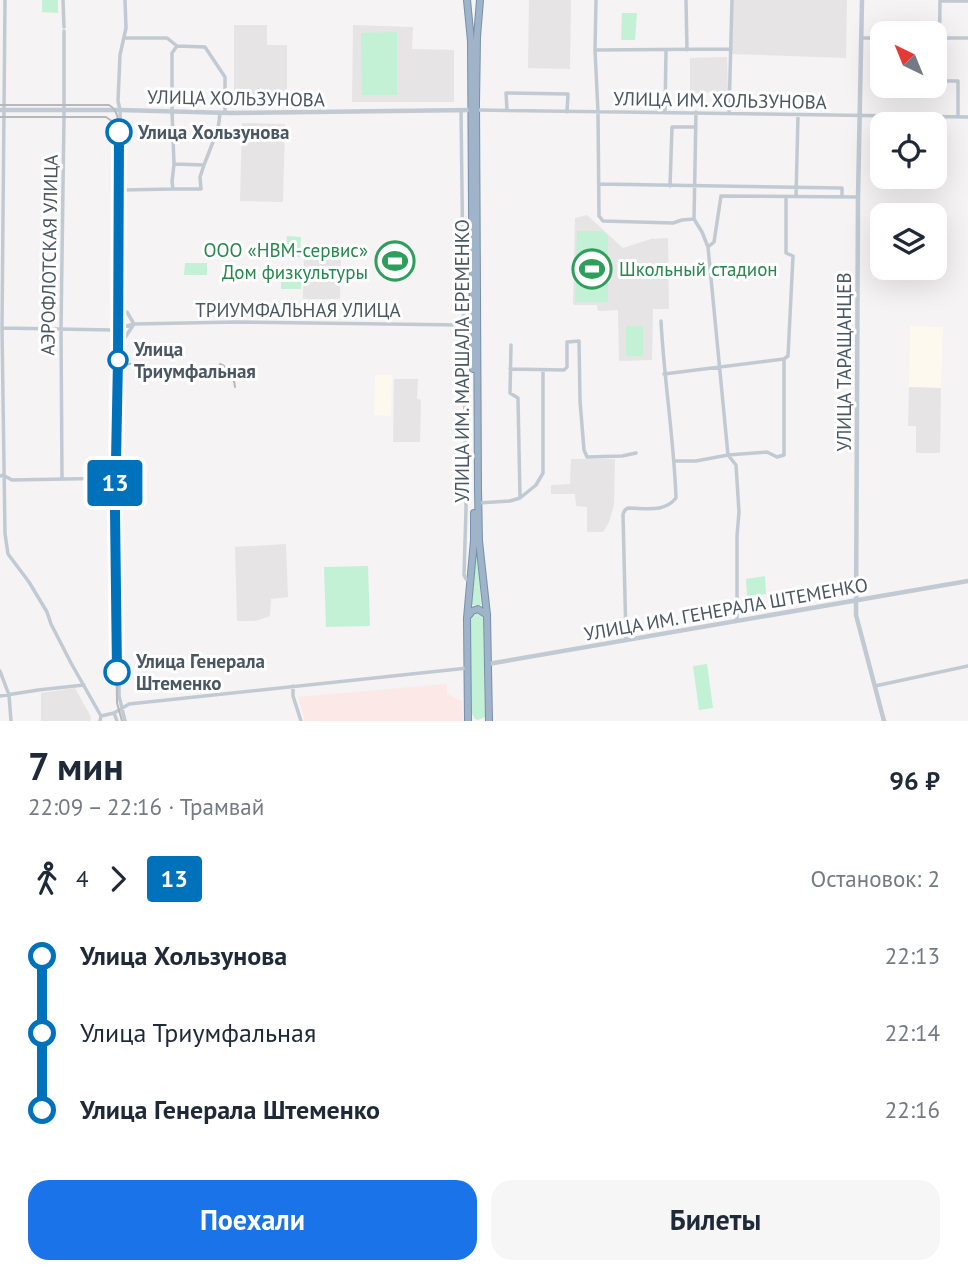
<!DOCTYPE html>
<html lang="ru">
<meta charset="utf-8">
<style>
:root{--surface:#fff;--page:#f6f6f7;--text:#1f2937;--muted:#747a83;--accent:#1a73e8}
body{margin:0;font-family:"PT Sans",sans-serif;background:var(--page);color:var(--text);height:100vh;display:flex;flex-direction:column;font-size:26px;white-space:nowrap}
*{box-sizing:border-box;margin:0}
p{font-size:23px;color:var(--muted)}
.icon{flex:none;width:38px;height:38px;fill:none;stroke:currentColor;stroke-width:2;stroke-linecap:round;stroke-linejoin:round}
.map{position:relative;height:721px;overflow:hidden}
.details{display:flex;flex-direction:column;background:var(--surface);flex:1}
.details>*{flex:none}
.badge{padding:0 14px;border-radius:5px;font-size:24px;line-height:46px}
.needle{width:46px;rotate:317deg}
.fabs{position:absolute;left:870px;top:21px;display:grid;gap:14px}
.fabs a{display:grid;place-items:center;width:77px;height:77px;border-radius:14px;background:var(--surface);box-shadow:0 7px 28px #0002;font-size:35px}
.map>.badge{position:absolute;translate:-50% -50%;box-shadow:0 0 0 4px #fff}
.legs{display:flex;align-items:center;gap:10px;height:77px;padding:0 28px;font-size:23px}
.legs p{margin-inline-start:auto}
.headline{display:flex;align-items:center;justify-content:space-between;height:119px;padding:0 28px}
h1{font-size:38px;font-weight:700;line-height:52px}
.button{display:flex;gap:14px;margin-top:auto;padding:14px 28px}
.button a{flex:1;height:80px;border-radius:21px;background:var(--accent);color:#fff;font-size:28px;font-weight:700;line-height:80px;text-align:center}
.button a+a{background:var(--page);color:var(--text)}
ul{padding:0 28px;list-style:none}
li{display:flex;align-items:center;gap:24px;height:77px;font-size:26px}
li i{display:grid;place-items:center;width:10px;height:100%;margin:0 9px;background:currentColor}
li i::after{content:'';width:18px;height:18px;margin:-9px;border:5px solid;border-radius:50%;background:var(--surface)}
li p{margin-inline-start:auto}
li:first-child i{background:linear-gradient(#0000 50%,currentColor 0)}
li:last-child i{background:linear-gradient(currentColor 50%,#0000 0)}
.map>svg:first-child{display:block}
.commercial{fill:#fdf9ef}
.education{fill:#e6e4e5}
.medical{fill:#fce8e6}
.green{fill:#c3f1d5}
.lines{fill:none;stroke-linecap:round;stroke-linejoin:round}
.trunk-casing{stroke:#7690ad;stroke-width:8}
.minor{stroke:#c1cad2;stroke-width:3.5}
.tertiary{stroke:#c1cad2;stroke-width:4.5}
.trunk{stroke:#9fb4c9;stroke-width:6}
.tram{stroke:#b5b8bd;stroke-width:2}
.line-1-casing{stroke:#fff;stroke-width:16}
.line-1{stroke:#0072bc;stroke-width:10}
.stop-1-dot{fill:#fff;stroke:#0072bc;stroke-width:3.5}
.labels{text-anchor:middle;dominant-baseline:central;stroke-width:6;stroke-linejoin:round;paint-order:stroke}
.street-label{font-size:19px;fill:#4a5661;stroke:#fff}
.stop-label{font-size:19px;font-weight:bold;fill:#4a5661;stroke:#fff;text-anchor:start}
.leisure-label{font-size:19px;fill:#27864d;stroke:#fff;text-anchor:end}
</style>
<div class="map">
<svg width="968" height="721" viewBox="0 0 968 721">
<rect width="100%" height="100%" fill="#f5f3f3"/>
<path class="commercial" d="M910,326L943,327L941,388L909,387Z
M375,375H392L391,416L374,415Z"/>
<path class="education" d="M529,0H571L570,69L528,68Z
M733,0H847L846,58L732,54Z
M234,25H267V45H287V104H234Z
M353,25L413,27L412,49L454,50V102H352Z
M727,57L728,92L690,93V58Z
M242,123L285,124L283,202L240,201Z
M587,215L623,248L651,239L668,238L669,309H653L652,360L619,361L618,310L598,311L597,305H575L573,304L575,218Z
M304,251H341L340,299H303Z
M394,379H418L417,399L421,400L420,442H393Z
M909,387L941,388L940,453H916V426H908Z
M571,459H615L614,505L609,522L603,532H587V507L576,506L575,494H551V485L570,484Z
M286,544L288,597L271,599L270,616L255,621H237L235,547Z
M75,688L91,717L90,721H41V693Z"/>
<path class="medical" d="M447,684V694L462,701L463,721H305L298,697Z"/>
<path class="green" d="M42,0H58V13L42,12Z
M622,13H637L635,40H621Z
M397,32V95H362L361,33Z
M577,231H602L608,236V302H575Z
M287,236L301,237L300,257L286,256Z
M185,263H207V275H184Z
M281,276H302L301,289H281Z
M626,326H643V356H626Z
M475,555H478L481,605H472Z
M368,566L370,626L326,627L324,567Z
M765,576L766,594L747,596L746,579Z
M477,613L482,615L483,619L485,717L478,720L475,719L471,712L470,619L471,616Z
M707,664L713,708L699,710L693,666Z"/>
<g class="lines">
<g class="trunk-casing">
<path id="trunk" d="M467,0L471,41L473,369
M480,0L477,37L476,103L478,489L479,541L487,615L489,721
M469,615L472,611L478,609L487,615
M468,721L467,618L474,540V513"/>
</g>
<path class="minor" d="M5,0L2,328L5,534L8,554L29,582L47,612L51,624L71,663L101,716L100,721
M63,0L64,27
M125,0L126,28L120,55L118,101L120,110L122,190L173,189L172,182L174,164L172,111V53L177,46
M596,0L595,50L598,112L599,216L603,221L673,223L682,220L694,219
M686,0L687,50
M940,0L939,81H958V117
M940,1H968
M124,38H167L177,46L205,47L225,77V113
M861,38H882
M934,38H968
M595,50L731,49
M461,110L466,509L464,575L466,579
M477,110L968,117
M507,110L506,93L568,94L567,112
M665,112L666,50
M696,112L694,219L702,232L708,247L728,455L736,465L739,512L737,536V620
M729,113L732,0
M174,164L204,165L218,129L220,113
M599,184L842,188V197
M670,186L672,127H696
M174,189H201L200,177L204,165
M796,197L798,115
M708,247L714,242L721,196L858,197
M2,328L113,330L134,324L237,322L462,325
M510,369L564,370L567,367V342L579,341L580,401L584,450L587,457L622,456L636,453
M664,374L784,359L788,356L793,256L786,253V197
M674,461H696L728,455L767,452L777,457L784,455V359
M0,476L3,475L12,480L120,478
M62,479L61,329L64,117V31
M520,498L536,485L543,473V370
M478,503L510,501L520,498L518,398L510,393L511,345
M626,640L623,514L625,510L628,508C646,508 664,513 676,498C674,439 664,380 661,321
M0,671L9,695L11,721
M293,686V696L301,721
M875,686L968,666
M0,696L38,690L84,685
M114,713L117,721
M101,716L114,713L129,704L468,668
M125,721L119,696L122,368L124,339L134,324L127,312"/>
<path class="tertiary" d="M862,0L858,197L856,615L884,721
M0,110H120L230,113L472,110
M488,664L968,581"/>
<use href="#trunk" class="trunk"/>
<path class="tram" d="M0,105H109C119,111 118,121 119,132V345L115,511L117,703L122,721
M0,117H106L116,124L118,132
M220,364C230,368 234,377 235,387
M117,378C121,367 126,363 137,363"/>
</g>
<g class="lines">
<g class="line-1-casing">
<path id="line-1" d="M117,672L115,511L118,360L119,132"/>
</g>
<use href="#line-1" class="line-1"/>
</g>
<defs>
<g id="stadium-ring" transform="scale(2.0125)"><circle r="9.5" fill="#fff" stroke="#2e9e5b" stroke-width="1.5"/><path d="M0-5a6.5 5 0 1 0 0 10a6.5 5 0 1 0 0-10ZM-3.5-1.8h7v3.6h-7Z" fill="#2e9e5b"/></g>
</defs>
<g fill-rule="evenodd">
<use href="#stadium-ring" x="395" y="261"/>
<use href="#stadium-ring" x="592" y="269"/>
</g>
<g class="stop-1-dot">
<circle cx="119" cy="132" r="12"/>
<circle cx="118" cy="360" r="9"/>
<circle cx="117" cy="672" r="12"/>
</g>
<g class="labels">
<g class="street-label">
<text transform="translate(236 98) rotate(1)">УЛИЦА ХОЛЬЗУНОВА</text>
<text transform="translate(720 100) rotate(1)">УЛИЦА ИМ. ХОЛЬЗУНОВА</text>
<text transform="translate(49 255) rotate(-89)">АЭРОФЛОТСКАЯ УЛИЦА</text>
<text x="298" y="310">ТРИУМФАЛЬНАЯ УЛИЦА</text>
<text transform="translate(462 361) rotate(-90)">УЛИЦА ИМ. МАРШАЛА ЕРЕМЕНКО</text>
<text transform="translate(844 362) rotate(-90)">УЛИЦА ТАРАЩАНЦЕВ</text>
<text transform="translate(726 609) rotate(-10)">УЛИЦА ИМ. ГЕНЕРАЛА ШТЕМЕНКО</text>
</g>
<g class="stop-label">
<text x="138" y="132">Улица Хользунова</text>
<text x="134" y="349">Улица<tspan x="134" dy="22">Триумфальная</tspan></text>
<text x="136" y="661">Улица Генерала<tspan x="136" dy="22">Штеменко</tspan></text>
</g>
<g class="leisure-label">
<text x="368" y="250">ООО «НВМ-сервис»<tspan x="368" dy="22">Дом физкультуры</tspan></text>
<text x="619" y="269" text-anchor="start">Школьный стадион</text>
</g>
</g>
</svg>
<div class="fabs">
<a><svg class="needle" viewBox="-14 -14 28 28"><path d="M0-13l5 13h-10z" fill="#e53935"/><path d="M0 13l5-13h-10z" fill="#747a83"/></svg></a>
<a><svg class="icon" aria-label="locate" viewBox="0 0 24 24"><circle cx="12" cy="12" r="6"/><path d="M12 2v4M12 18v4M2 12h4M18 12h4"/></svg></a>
<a><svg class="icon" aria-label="layers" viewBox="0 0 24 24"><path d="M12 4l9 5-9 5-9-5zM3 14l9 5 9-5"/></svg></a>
</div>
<b class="badge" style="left:115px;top:483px;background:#0072bc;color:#fff">13</b>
</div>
<section class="details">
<div class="headline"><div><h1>7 мин</h1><p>22:09 – 22:16 · Трамвай</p></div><b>96 ₽</b></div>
<div class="legs"><svg class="icon" aria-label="walk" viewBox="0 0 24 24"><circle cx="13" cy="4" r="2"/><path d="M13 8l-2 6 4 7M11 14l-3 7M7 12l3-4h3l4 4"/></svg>4<svg class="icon" aria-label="forward" viewBox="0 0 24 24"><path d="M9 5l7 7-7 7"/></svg><b class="badge" style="background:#0072bc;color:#fff">13</b><p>Остановок: 2</p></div>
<ul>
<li><i style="color:#0072bc"></i><b>Улица Хользунова</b><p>22:13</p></li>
<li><i style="color:#0072bc"></i><span>Улица Триумфальная</span><p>22:14</p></li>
<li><i style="color:#0072bc"></i><b>Улица Генерала Штеменко</b><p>22:16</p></li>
</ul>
<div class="button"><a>Поехали</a><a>Билеты</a></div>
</section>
